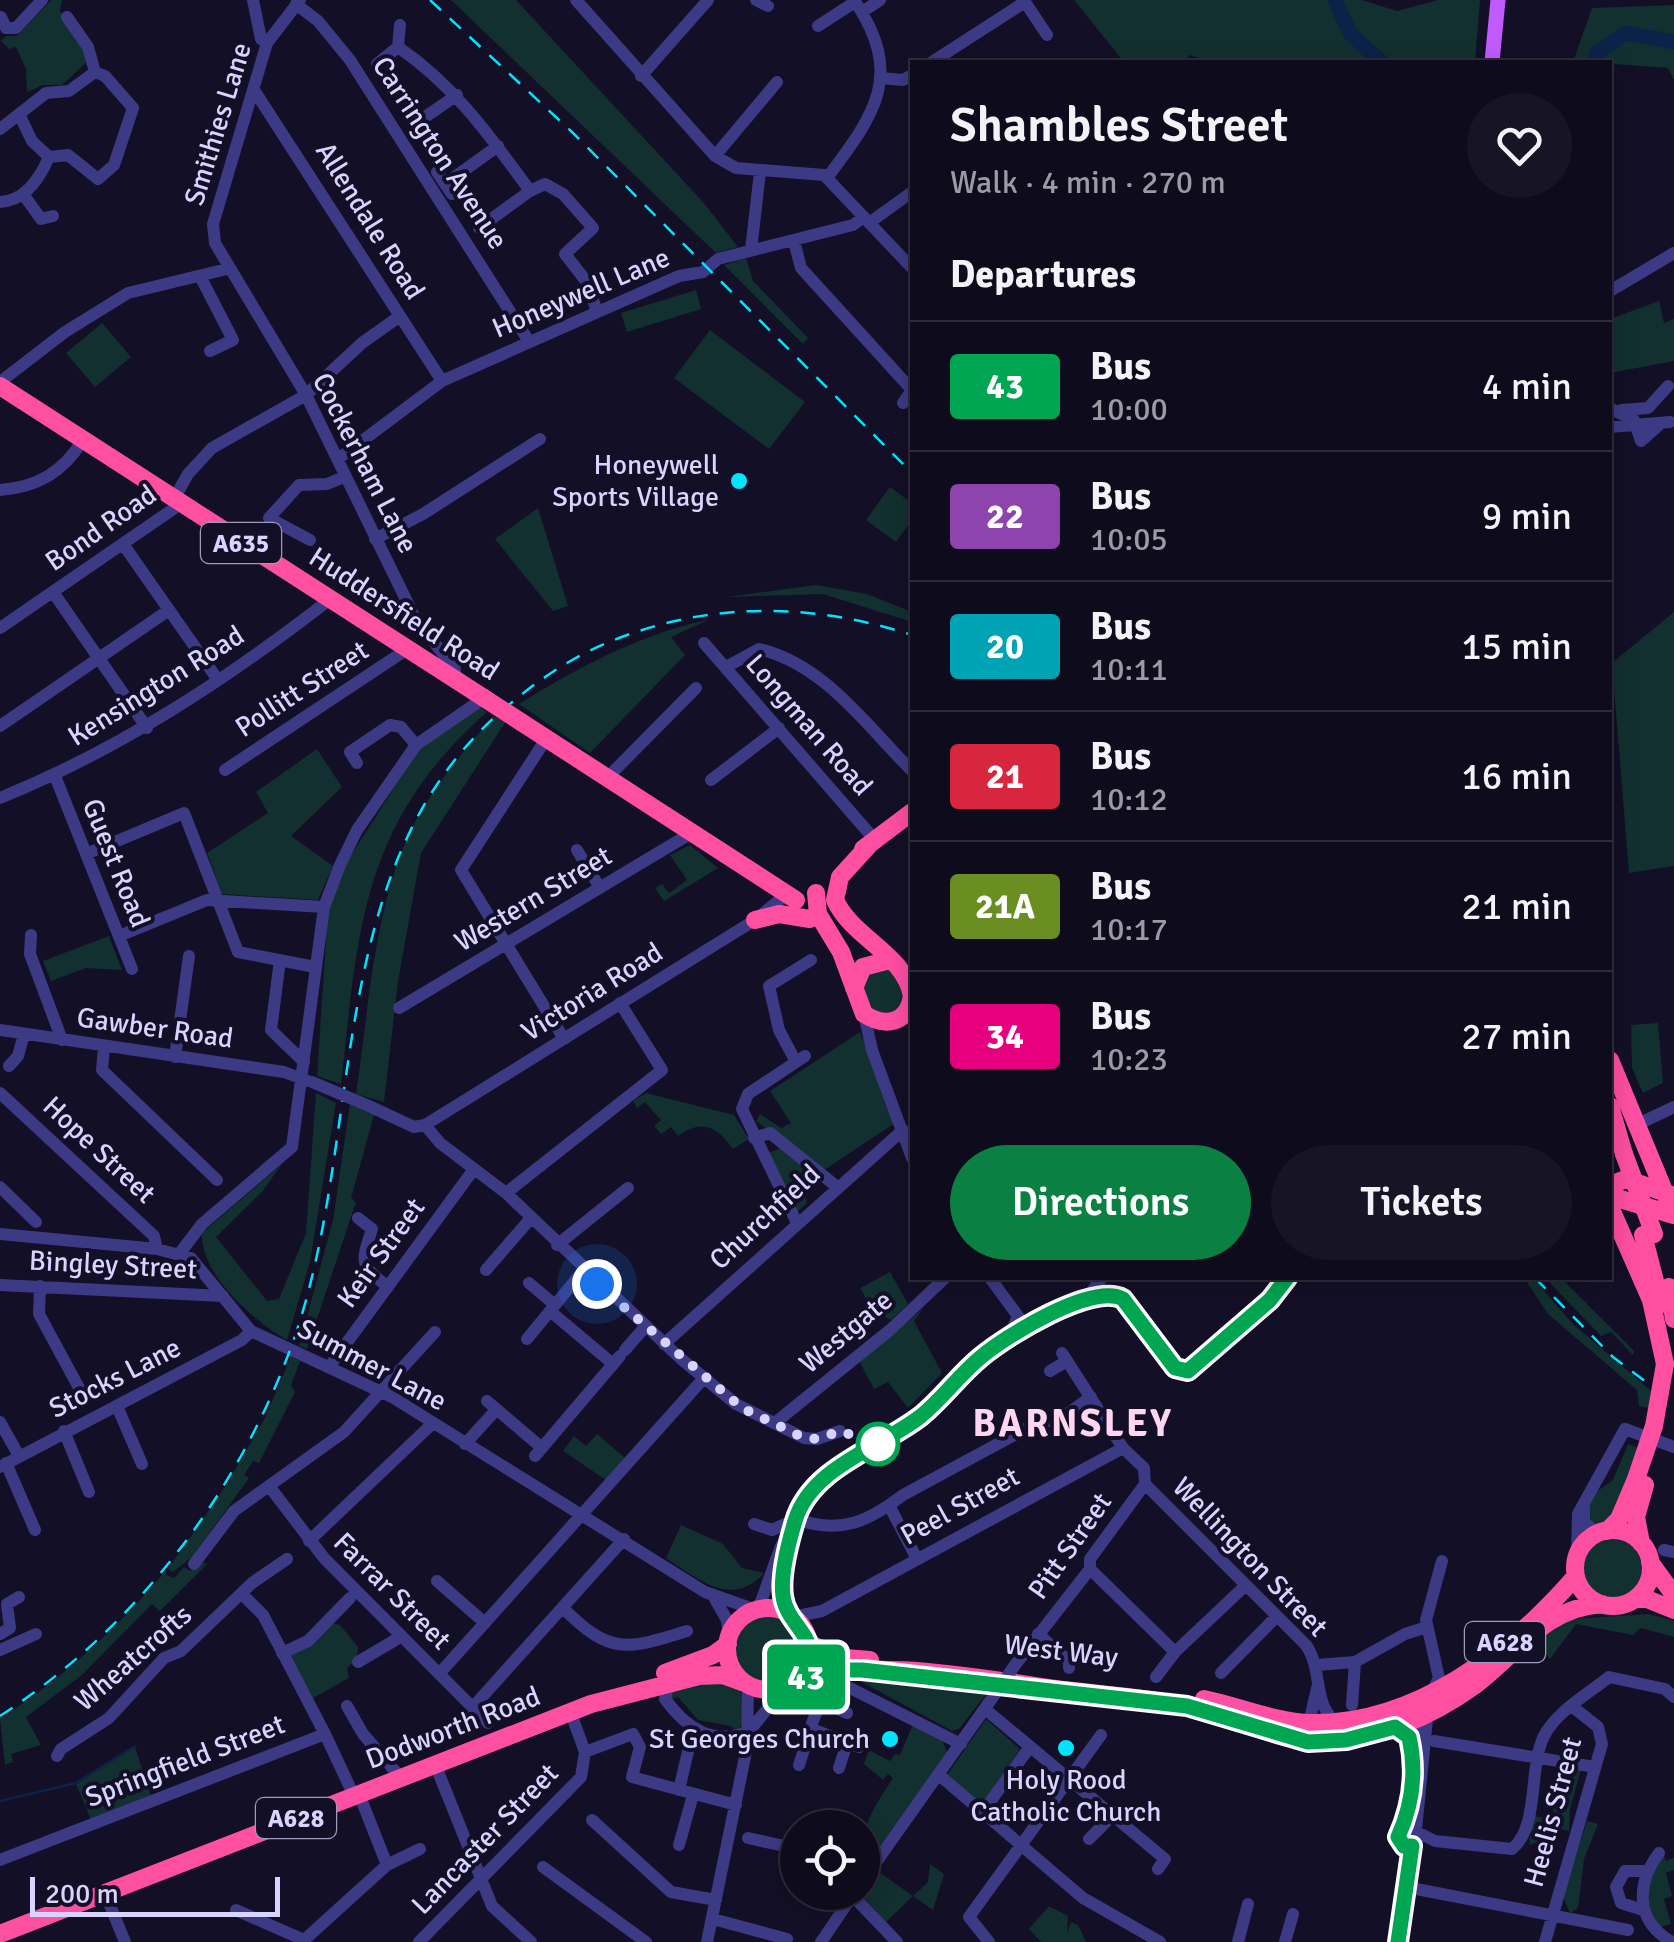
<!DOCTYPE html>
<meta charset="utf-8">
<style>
:root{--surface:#0e0b1c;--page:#171425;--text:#f1f3f6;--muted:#9b9ba3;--line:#2e2b3b;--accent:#0b8043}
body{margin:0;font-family:Signika,sans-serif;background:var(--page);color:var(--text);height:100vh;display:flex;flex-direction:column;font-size:38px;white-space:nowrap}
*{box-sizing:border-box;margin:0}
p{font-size:32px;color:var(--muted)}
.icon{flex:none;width:55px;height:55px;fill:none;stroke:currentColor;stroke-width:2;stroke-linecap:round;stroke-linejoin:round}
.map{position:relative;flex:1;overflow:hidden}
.drawer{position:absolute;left:910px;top:60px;width:702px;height:1220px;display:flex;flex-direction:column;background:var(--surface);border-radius:0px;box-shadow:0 5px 25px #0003,0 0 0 2px var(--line)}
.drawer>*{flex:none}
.badge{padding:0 20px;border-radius:8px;font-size:35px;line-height:65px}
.fabs{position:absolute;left:780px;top:1810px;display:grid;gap:20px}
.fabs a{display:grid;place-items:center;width:100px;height:100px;border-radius:50%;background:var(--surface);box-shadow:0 5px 25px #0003,0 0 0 2px var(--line);font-size:50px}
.scale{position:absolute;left:30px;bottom:25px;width:250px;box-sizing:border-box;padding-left:10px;border:5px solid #d9d4ff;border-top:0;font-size:28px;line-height:35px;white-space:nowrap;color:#d9d4ff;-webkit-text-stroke:8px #130f26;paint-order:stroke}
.you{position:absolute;width:50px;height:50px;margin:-25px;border:8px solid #fff;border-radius:50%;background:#1a73e8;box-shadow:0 0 0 15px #1a73e833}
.map>.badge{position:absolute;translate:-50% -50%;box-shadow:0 0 0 5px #fff}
h2{padding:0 40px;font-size:38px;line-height:90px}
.round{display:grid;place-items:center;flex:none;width:105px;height:105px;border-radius:52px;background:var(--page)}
.summary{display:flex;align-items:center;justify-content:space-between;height:170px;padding:0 40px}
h1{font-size:48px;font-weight:600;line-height:75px}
.primary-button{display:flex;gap:20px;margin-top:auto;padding:20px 40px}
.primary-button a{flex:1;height:115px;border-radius:60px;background:var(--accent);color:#fff;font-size:40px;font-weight:600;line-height:115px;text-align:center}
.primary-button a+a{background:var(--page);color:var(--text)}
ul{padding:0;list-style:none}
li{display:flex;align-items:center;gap:30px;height:130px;padding:0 40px;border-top:2px solid var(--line)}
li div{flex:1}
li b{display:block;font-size:38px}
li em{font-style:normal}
li .badge{min-width:110px;font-weight:700;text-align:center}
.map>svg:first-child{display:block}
.green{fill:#12302f}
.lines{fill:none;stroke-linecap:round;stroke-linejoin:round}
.stream{stroke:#0c2248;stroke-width:2.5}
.river{stroke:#0c2248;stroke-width:15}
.minor{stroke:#3d3a85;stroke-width:12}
.major{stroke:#c25bff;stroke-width:15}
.highway{stroke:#ff4fa3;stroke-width:18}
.rail{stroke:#00e5ff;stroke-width:2.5;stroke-dasharray:15 12;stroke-linecap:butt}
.minor-bridge{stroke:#3d3a85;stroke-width:12}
.highway-bridge{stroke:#ff4fa3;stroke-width:18}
.line-casing{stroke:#fff;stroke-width:22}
.line{stroke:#00a651;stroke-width:15}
.walk{stroke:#d9d4ff;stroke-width:10;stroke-dasharray:0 18}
.poi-dot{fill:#00e5ff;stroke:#130f26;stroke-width:4}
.stop-dot{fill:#fff;stroke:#00a651;stroke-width:5}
.labels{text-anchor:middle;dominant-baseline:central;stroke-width:8;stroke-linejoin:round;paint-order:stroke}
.shield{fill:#130f26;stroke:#9e99be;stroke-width:2.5}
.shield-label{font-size:25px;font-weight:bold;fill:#d9d4ff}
.street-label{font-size:28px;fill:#d9d4ff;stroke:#130f26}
.poi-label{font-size:28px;fill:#d9d4ff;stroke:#130f26;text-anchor:end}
.district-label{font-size:38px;font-weight:bold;letter-spacing:2.5px;fill:#ffd6f0;stroke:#130f26}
</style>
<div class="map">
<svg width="1674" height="1942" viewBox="0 0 1674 1942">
<rect width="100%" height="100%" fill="#130f26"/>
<path class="green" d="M51,0H62L60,11L89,60L62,85H43L27,92L26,69L16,47L9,49L1,41L6,36H17Z
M451,0H516L703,202L738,247L716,253Z
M1074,0H1362L1397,11L1438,0H1480L1475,62H1213L1189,55L1186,62H1124Z
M1674,5V80L1668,68L1614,64L1610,70V62H1573L1592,8Z
M746,258L753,281L808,338L803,344L724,265Z
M696,290L701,309L627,332L621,313Z
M1659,301L1664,323L1674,319V361L1610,373V319Z
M102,323L131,357L95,387L66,353Z
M710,330L805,402L769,449L674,378Z
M890,487L912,503V520L896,542L866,520Z
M538,508L568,606L553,611L495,539Z
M816,585L867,594L907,610L912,622L823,594L726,597Z
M1674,612V866L1629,873L1612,663Z
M710,619L671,637L685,655L590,753L519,704C580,666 639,635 710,619Z
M480,707L487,712C361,824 359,927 341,1084L317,1076L328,910L345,865L418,750Z
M493,716L506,721L421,853L398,981L384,1102L356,1094C369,1008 373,916 408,836C428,792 463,753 493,716Z
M317,749L342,787L291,836L333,866L318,900L222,894L207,853L268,813L256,792Z
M690,845L718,868L664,901L655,888L662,884L669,893L687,880L670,855Z
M109,936L122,970L86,968L51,981L43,961Z
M889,968L904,982V1007L883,1018L864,1003L862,973Z
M1658,1023L1663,1083L1643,1093L1632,1068L1631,1025Z
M860,1032L895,1123L824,1170L756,1121L760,1114L781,1128L791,1123L770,1091Z
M316,1093L336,1103L310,1262L287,1340C254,1321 200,1275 202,1233L282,1164L262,1192L216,1237L267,1301L279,1299L306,1233Z
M646,1093L734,1115L749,1139L733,1149C716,1126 703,1119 678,1136L671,1127L661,1134L654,1126L661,1120L645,1102L637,1108L633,1101Z
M350,1104L374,1115L351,1198L356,1202L307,1349L299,1346L333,1220Z
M784,1147L819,1175L804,1189L807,1203L797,1212L765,1154Z
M890,1272L908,1304L891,1320L872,1309L860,1288Z
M1524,1278H1533L1572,1323L1651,1391L1649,1408L1639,1406L1637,1390L1548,1314Z
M1545,1278H1561L1634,1351L1633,1355L1611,1332L1601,1336Z
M923,1309L914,1321L942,1373L908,1408L888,1382L874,1389L859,1361Z
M291,1357L300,1361L291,1385L295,1392L259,1463L253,1461L244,1475L249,1478L193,1556L173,1572L168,1569L227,1484L265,1418Z
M597,1434L625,1458L606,1480L563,1451L574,1436L586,1446Z
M1628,1444L1639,1448L1614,1514L1601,1526L1593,1524L1587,1508L1596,1492L1613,1480Z
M681,1525L723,1544L742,1568L764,1573C732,1609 698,1579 666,1558Z
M1583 1569a30 30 0 1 1 60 0a30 30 0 1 1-60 0Z
M199,1562L207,1564L160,1611L152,1604L82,1675L26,1717L41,1745L11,1754L13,1762L5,1765L0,1719C63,1678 114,1631 163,1574L174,1578L184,1567L191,1571Z
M1649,1614L1674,1621V1637L1641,1628L1633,1635L1576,1624L1550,1659L1539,1646L1540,1639L1570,1619Z
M734 1649a35 35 0 1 1 70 0a35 35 0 1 1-70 0Z
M332,1623L340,1625L358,1647L357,1658L347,1668L349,1678L313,1698L289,1654Z
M711,1677L741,1689L744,1722L737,1732L731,1726L698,1720L678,1697L668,1700L669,1688Z
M860,1681L991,1688L959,1729L952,1731Z
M986,1719L1020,1749L981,1805L947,1775Z
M913,1724L942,1739L947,1752L869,1861C853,1834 878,1802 893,1778L888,1774L883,1780L864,1764L869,1750L890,1761L895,1754L900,1755Z
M135,1747L151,1796L91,1820L76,1784Z
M1568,1767L1581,1769L1570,1809L1569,1831L1546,1826L1542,1841L1529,1845L1534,1810L1537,1817L1552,1818L1556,1799H1562Z
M1587,1821L1598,1824L1584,1859L1578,1908L1570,1913L1563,1897Z
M1663,1854L1666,1861L1674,1858V1870L1666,1873L1672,1896L1664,1899L1671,1924L1660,1927C1640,1895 1648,1886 1663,1854Z
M930,1864L944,1874L933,1910L913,1896L886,1922L864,1898L879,1872L913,1896L928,1882Z
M1049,1906L1068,1916L1067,1934L1071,1922L1078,1925L1086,1942H1041L1029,1929Z"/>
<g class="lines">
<path class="stream" d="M0,1801L76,1783L135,1746"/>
<path class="river" d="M1335,0L1350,33L1381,62
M1595,62L1597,53L1626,33L1674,42"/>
<path class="minor" d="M253,0L261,39L267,43
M300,0L267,43L213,224L215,243L306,395L415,618L455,669V679
M576,0L715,156L736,168L824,175L912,268
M756,0L768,6
M296,4L318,21L350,60L528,340
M862,12L880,0
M1,17L6,28H16L42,0
M67,17L88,47L95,72
M818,26L855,2
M398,47L400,25
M932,62L1025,2L1047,35
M377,64L398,47C455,86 490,136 530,191L545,184L563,194L593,228L565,254L586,281L597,311
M641,76L708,0
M881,78L903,80L912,75
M254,90L442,381
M19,114L32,141L49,157
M415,124L457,95
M0,129L46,93L69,91L95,72L105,76L133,108L114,165L98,179L68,155L49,157
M715,156L777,82
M437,172L452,194
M827,178C875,114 905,75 854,0
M445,184L498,146
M23,194L41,219L53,216
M0,202C25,201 40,178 49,157
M869,223L912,192
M479,228L530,191
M794,241L801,268L912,390L903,403
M751,250L760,172
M200,276L233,340L210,351
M1610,291L1674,253
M0,382L65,332L128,293L227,269
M1611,409L1634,420L1641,441L1660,424
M1622,410L1648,408L1668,386
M1610,427L1670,422
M338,459L442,381L679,276L703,272L718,259L853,225L864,217
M0,490C38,487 63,472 83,440
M174,499L188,474L212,448L306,395L362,343L400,316
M375,539L423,514L540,439
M310,540L269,518L299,485L327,484L344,477
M123,544L218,680
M53,592L147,728
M0,628L182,503
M704,643L875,840
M726,667L759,649C824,664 867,726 912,771
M0,726L169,610
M546,739L461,870L564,1039
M357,763L350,752L390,725L401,727L416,745
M225,770L406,650
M55,776L132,969
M607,778L696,688
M711,780L779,728
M0,798C120,749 226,680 329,600
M577,850L600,888
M86,854L184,813L238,952L315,967
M31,935L30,954L62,1040
M119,936L207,900L324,907
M280,960L271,1030L304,1062
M399,1008L693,832
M864,1014L872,1050L912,1158
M0,1030L284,1072L308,1081
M104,1047L102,1070L217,1180
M175,1057L189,956
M796,1062L779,1030L769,986L811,960
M9,1066L18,1056L24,1034
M0,1093L154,1236L157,1249
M369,1106L414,1127L425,1125L755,920L782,898
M425,1125L440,1143L506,1193L680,1358L736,1404L804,1438L817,1439L840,1431
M1634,1126L1674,1107
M754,1138L770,1133L836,1186
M0,1187L36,1222
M506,1193L662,1070L620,1003
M358,1218L372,1229C361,1263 359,1264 388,1287
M797,1223L742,1109L748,1094L805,1056
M0,1234L157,1249L191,1258L251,1331L392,1397L705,1592L756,1610
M557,1245L628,1188
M180,1253L202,1224L292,1147L324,907L340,865L357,830L416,745L484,698
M486,1270L531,1218
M990,1278L1018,1316
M529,1283L555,1305
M0,1285L223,1296
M40,1286L39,1314L85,1399
M1089,1295L1111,1294L1123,1299L1180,1372L1192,1368L1270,1300L1287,1278
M550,1311L613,1364
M1010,1338L1089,1295L1102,1278
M527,1339L583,1271
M664,1344L903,1130
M625,1350L645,1327
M1062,1353L1123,1448
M329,1367L474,1169
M1050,1371L1067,1361
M487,1401L542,1448
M117,1406L142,1464
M0,1422L19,1456
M776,1422L890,1330L945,1278
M64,1431L89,1492
M465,1444L496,1410
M1123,1448L1144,1468L1145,1484
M535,1456L620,1356
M6,1463L35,1530
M0,1467L242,1340L251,1331
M1145,1484L1306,1645C1324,1671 1311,1705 1339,1725
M269,1486L324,1558L488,1723
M1584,1508V1521L1596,1534
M891,1509L917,1559
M796,1519C841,1535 869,1521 903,1495L1031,1426L1063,1417L1091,1397
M754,1524L772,1530L794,1520
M309,1541L433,1423
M1664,1550L1674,1552
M1577,1554L1578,1514L1625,1429L1674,1447
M194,1564L234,1511L344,1432L435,1332
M1090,1569L1175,1652
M437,1581L485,1623
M242,1594L263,1615L325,1734
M715,1599L727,1620L729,1637
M563,1608C610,1655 626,1650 687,1631
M758,1610L781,1546L809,1494L844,1464L923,1414L1012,1330L1018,1316
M790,1615L782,1590L793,1532
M793,1617L822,1611L1123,1448
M0,1634L10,1628L7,1604L19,1597
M1038,1634L1069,1661V1668
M0,1650L36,1634
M282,1653L308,1641L350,1598
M358,1662L402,1636
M1015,1665L1090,1569V1559L1145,1484
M1317,1665L1355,1662L1405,1634L1427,1627
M1221,1673L1276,1617
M439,1674L704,1378
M1156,1677L1175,1652L1245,1586
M669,1682L665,1699C687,1729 712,1745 749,1732
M1432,1692L1439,1678L1426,1620L1442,1561
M821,1701L847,1713
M1352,1705L1355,1662
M347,1706L363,1734L401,1778
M473,1707L624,1539
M991,1714L1165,1859L1158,1869
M1308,1728L1317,1688
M812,1729L859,1747
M750,1730L787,1685
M1434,1741L1595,1767
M585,1752L633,1734L640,1747L632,1777L736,1805
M57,1756L61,1749L109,1718L164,1658L181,1651L252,1583L287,1559
M435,1764L492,1906L531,1942
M799,1765C809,1738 814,1693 844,1685L961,1744
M839,1768L847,1743
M939,1775L1083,1898L1160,1942
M679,1790L693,1730
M359,1794L387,1865
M982,1813L1029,1748
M592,1820L671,1892L716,1900
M1398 1837a10 10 0 1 1 20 0a10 10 0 1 1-20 0Z
M1403,1828L1409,1815L1419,1713
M1416,1830L1427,1719L1421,1711
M1417,1832L1435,1841L1512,1849C1540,1826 1528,1768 1544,1736C1556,1712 1588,1694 1609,1677L1665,1689L1674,1697
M748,1838L798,1849
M1089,1839L1111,1817
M679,1845L693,1795
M1659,1853C1636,1884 1635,1921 1672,1942
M0,1860L325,1734L354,1796
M387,1865L420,1849
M543,1867L646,1942
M862,1882L988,1704
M1406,1887L1628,1930
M849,1892L897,1942
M105,1893L125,1942
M236,1910L304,1940
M1643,1910L1621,1903L1616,1887L1625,1871H1646
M713,1919L787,1939
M302,1942L387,1865
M419,1942L581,1777L585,1752L570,1711
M707,1942L747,1747L748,1685
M821,1942L855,1892
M989,1942L969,1917L1101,1735
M1238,1942L1248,1904
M1285,1942L1293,1914
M1398,1942L1413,1846
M1545,1942L1602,1744L1598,1727L1573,1707"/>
<path class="major" d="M1492,62L1498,0"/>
<path class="highway" d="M0,386L484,698
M521,722L796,900
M871,843L840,877L835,900C852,938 905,954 912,996
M863,849L912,812
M816,893L818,914L841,952L864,1014C886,1028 908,1023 912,996
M755,920L779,914L810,919
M854,988L863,967L890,960
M1610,1060L1674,1215
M1610,1106L1624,1154
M1610,1196L1674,1215
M1610,1197L1618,1182L1626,1179L1669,1194
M1610,1207L1651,1300L1665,1364
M1643,1235L1661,1304
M1669,1287L1674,1319
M1575 1568a38 38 0 1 1 76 0a38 38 0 1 1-76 0Z
M1607,1531L1619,1519L1636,1479
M1641,1543L1636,1517L1645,1485
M1650,1562L1674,1595
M1635,1599H1647L1674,1610
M727 1649a41 41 0 1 1 82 0a41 41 0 1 1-82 0Z
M809,1644L845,1658L870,1660
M665,1673L713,1655L728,1644
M793,1682C872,1655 981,1679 1064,1690C1106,1695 1150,1698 1192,1707C1236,1718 1285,1746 1331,1742C1380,1738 1432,1716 1471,1688C1516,1656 1542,1608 1602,1604
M1204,1699C1238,1706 1273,1721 1308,1723C1414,1726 1510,1652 1576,1576
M0,1934L591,1704L699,1676L723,1675L745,1683"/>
<path class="rail" d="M430,0L572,132L912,473
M1535,1278L1613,1357L1674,1403
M0,1716C131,1631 231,1503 287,1358C370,1144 315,870 505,708C538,680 573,656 614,640C712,601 813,603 912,635"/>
<path class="minor-bridge" d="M312,1082L369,1106
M988,1704L1015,1665"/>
<path class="highway-bridge" d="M484,698L521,722
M1624,1154L1654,1234
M1636,1479L1654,1426L1665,1364"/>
</g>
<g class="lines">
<g class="line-casing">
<path id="line" d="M1287,1278L1270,1300L1188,1371L1175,1368L1123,1299C1093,1282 1006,1336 981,1357C959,1375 943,1398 921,1416C880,1448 811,1467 795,1521C789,1541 780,1575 783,1596C787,1630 834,1642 793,1682L836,1670H862L1187,1706L1308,1742L1346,1740L1395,1727L1409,1737C1417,1772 1412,1806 1398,1837L1404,1846H1412L1398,1942"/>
</g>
<use href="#line" class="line"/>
<path class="walk" d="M597,1284L742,1408L804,1438L818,1439L840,1431L878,1444"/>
</g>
<g class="poi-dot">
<circle cx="739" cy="481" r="10"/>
<circle cx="890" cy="1739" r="10"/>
<circle cx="1066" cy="1748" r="10"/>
</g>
<circle class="stop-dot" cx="878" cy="1444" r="20"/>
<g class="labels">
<g class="shield">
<rect x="201" y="523" width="80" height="40" rx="8"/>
<rect x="1465" y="1622" width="80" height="40" rx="8"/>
<rect x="256" y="1798" width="80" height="40" rx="8"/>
</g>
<g class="shield-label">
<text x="241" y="543">A635</text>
<text x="1505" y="1642">A628</text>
<text x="296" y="1818">A628</text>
</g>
<g class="street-label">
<text transform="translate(218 124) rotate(-73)">Smithies Lane</text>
<text transform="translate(440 153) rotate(57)">Carrington Avenue</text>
<text transform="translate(370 221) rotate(58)">Allendale Road</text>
<text transform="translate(581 293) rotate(-23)">Honeywell Lane</text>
<text transform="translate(365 463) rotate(63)">Cockerham Lane</text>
<text transform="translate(101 528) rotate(-35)">Bond Road</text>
<text transform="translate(404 614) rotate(33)">Huddersfield Road</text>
<text transform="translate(156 686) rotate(-32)">Kensington Road</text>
<text transform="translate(302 689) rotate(-33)">Pollitt Street</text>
<text transform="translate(809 725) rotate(49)">Longman Road</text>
<text transform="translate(116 863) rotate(68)">Guest Road</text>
<text transform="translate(533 899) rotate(-31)">Western Street</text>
<text transform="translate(592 992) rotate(-32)">Victoria Road</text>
<text transform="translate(155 1028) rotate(8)">Gawber Road</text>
<text transform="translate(99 1150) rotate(43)">Hope Street</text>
<text transform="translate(765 1217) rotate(-43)">Churchfield</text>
<text transform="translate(381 1253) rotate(-54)">Keir Street</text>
<text transform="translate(113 1265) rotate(3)">Bingley Street</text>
<text transform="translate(846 1332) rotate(-40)">Westgate</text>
<text transform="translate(372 1365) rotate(28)">Summer Lane</text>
<text transform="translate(115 1378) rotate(-27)">Stocks Lane</text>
<text transform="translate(960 1506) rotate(-29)">Peel Street</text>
<text transform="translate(1070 1546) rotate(-55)">Pitt Street</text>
<text transform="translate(1250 1557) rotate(46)">Wellington Street</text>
<text transform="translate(392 1591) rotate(45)">Farrar Street</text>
<text transform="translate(1061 1651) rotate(7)">West Way</text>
<text transform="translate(133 1658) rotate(-41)">Wheatcrofts</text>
<text transform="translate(453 1728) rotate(-21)">Dodworth Road</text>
<text transform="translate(185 1761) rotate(-21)">Springfield Street</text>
<text transform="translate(1553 1812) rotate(-75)">Heelis Street</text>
<text transform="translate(485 1839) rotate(-46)">Lancaster Street</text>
</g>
<g class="poi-label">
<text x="719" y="465">Honeywell<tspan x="719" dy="32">Sports Village</tspan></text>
<text x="870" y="1739">St Georges Church</text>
<text x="1066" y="1780" text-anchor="middle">Holy Rood<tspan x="1066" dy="32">Catholic Church</tspan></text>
</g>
<g class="district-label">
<text x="1073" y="1423">BARNSLEY</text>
</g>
</g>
</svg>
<div class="fabs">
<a><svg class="icon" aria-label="locate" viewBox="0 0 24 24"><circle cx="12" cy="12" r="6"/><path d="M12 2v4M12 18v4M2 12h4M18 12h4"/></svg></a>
</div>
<div class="scale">200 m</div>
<div class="you" style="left:597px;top:1284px"></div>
<b class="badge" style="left:806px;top:1677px;background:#00a651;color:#fff">43</b>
<section class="drawer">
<div class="summary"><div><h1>Shambles Street</h1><p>Walk · 4 min · 270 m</p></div><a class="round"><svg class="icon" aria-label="heart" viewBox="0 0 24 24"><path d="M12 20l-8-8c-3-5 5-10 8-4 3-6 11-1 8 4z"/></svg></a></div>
<h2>Departures</h2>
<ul>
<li><span class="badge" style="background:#00a651;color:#fff">43</span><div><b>Bus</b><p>10:00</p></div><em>4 min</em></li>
<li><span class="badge" style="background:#8e44ad;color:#fff">22</span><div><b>Bus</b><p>10:05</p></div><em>9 min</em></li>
<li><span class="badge" style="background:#00a3b4;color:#fff">20</span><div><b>Bus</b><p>10:11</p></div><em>15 min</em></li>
<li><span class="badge" style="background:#d7263d;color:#fff">21</span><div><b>Bus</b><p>10:12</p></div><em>16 min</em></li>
<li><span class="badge" style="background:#6b8e23;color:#fff">21A</span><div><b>Bus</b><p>10:17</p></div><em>21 min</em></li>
<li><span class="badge" style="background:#e6007e;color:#fff">34</span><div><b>Bus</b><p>10:23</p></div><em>27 min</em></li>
</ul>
<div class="primary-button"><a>Directions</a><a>Tickets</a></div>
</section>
</div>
